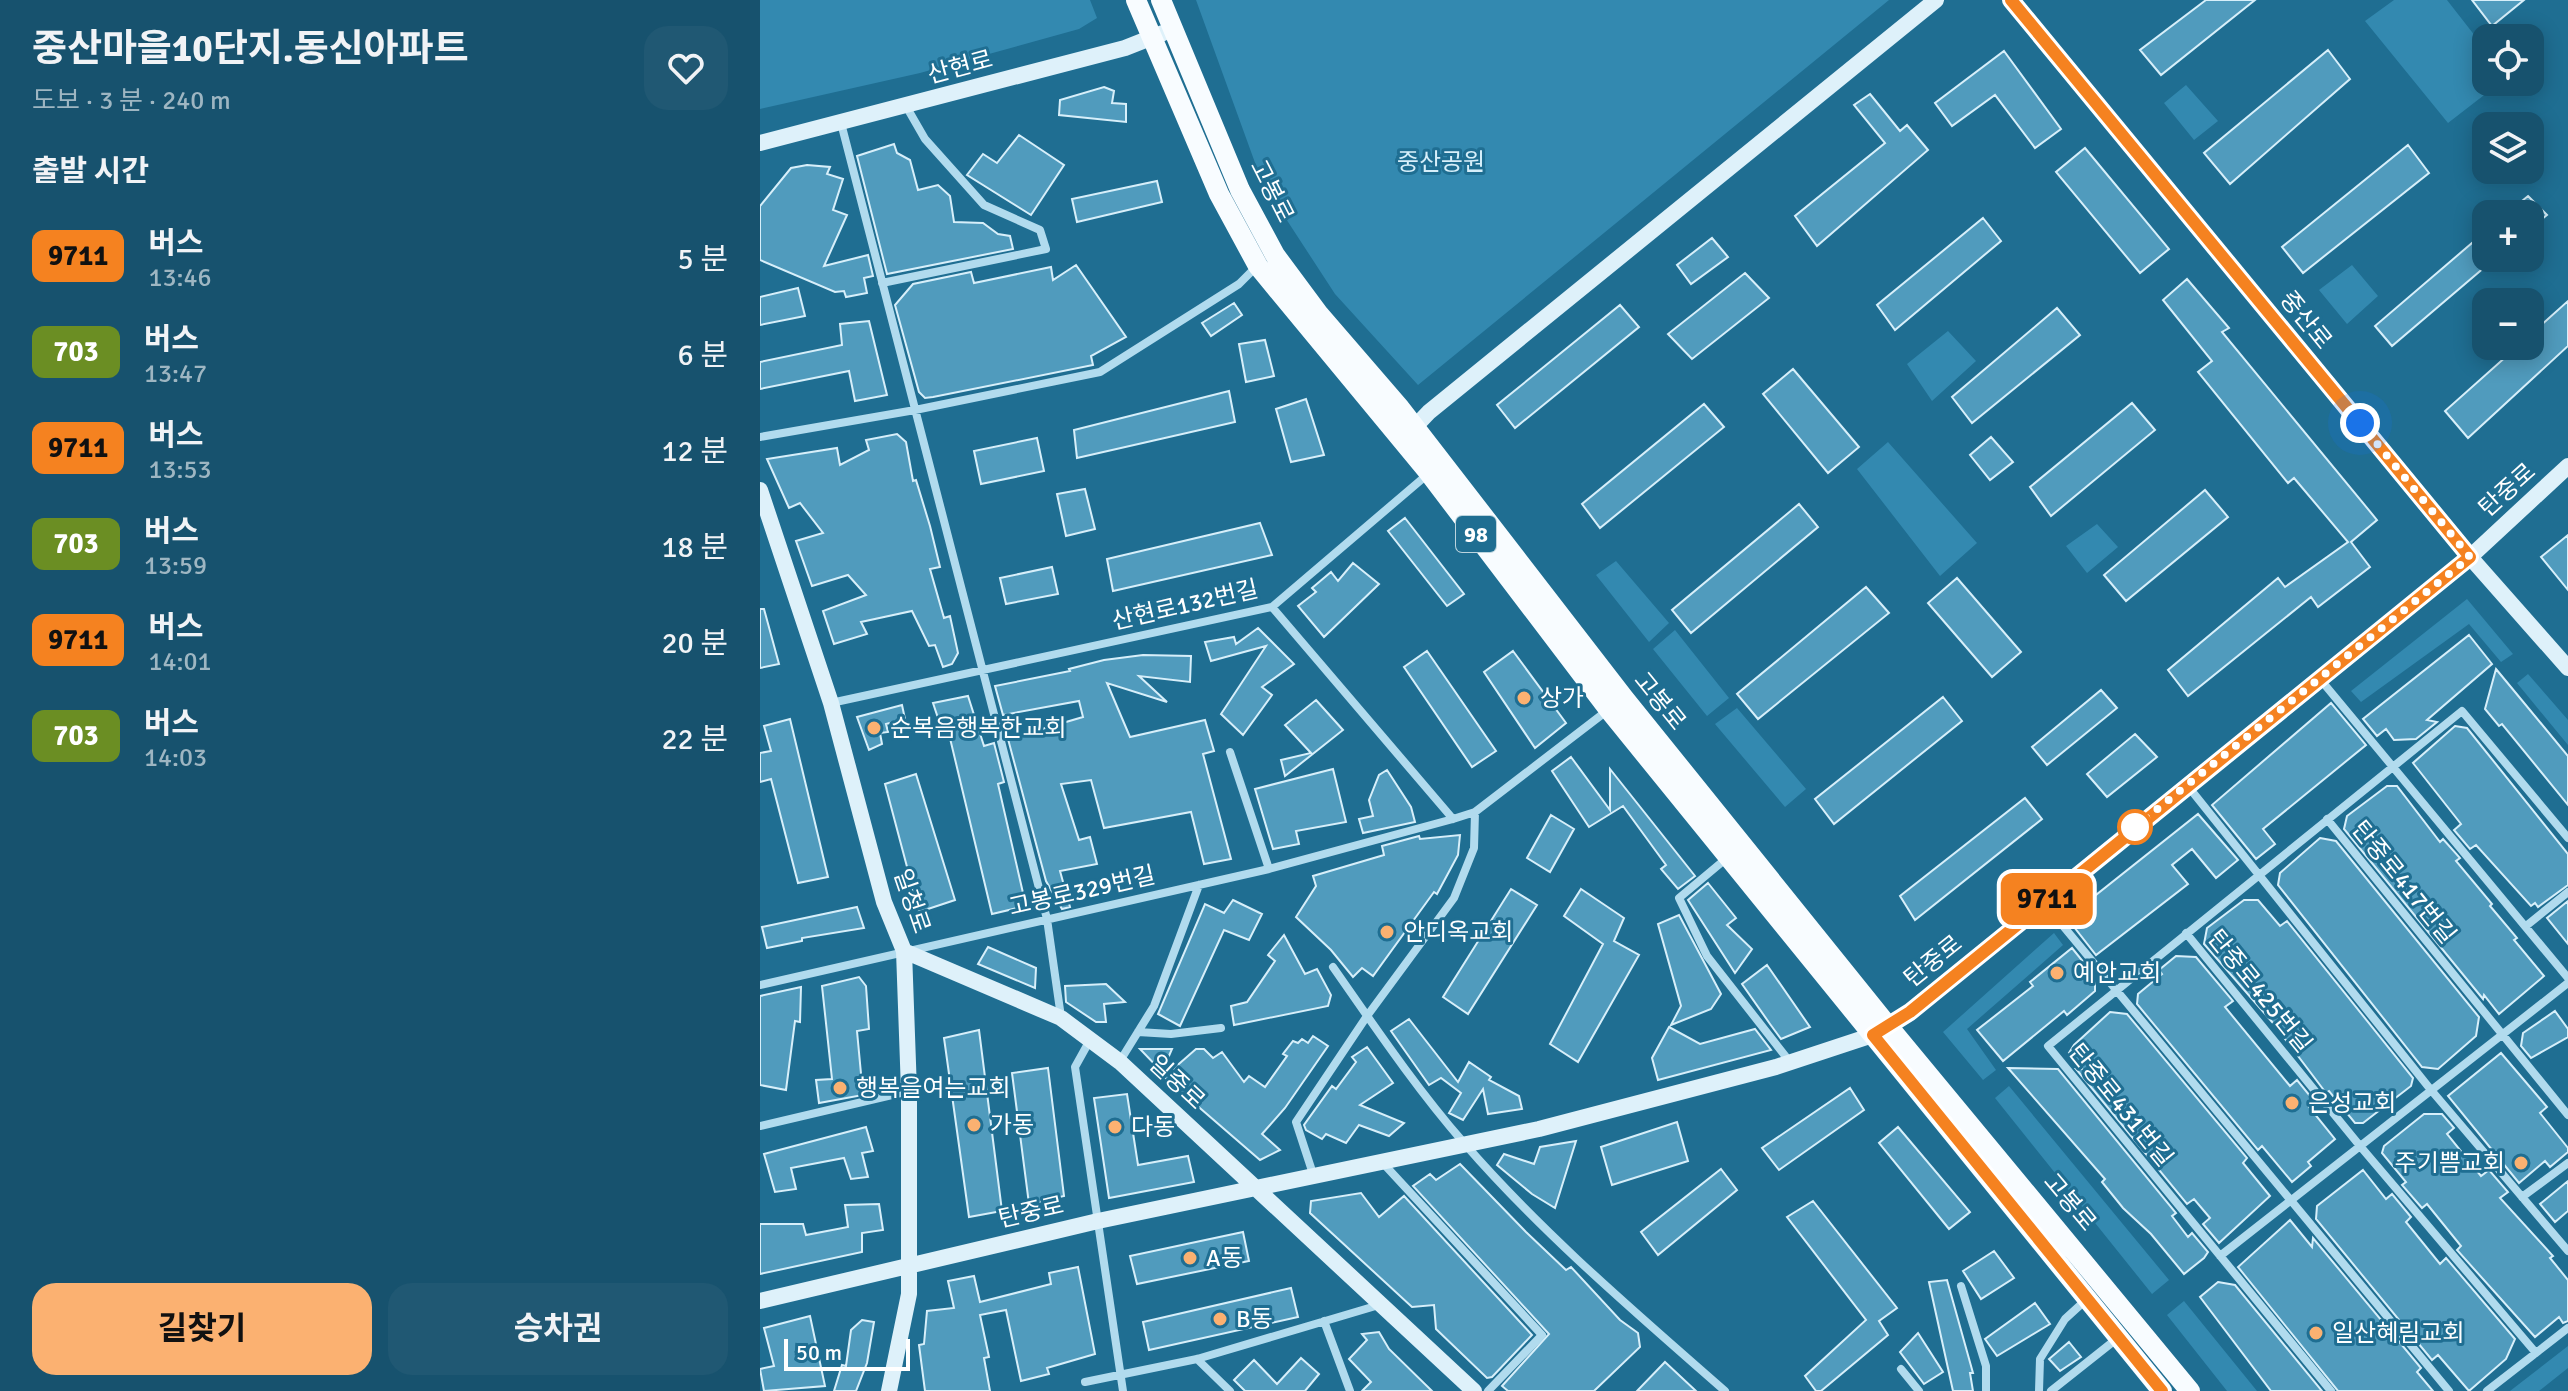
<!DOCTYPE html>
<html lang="ko">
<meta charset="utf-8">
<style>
:root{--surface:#17526e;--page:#205873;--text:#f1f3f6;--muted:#9eb6c2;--accent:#fbb171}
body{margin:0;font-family:Signika,"Noto Sans KR",sans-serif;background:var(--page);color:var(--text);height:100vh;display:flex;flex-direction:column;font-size:30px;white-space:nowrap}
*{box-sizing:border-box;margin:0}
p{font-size:26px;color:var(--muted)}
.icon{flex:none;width:44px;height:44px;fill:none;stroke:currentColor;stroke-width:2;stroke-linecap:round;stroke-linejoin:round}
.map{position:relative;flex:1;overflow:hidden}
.sheet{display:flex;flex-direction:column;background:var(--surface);width:760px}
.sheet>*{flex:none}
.badge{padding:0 16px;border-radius:12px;font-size:28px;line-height:52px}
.tools{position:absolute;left:1712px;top:24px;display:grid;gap:16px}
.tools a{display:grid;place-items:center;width:72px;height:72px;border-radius:16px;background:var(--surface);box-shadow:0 4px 20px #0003;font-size:40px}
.scale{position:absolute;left:24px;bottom:20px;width:126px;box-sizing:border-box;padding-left:8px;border:4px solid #fff;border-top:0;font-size:22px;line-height:28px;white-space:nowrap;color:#fff;-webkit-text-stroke:6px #1f6e92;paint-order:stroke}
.you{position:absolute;width:40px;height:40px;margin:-20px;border:6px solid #fff;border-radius:50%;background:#1a73e8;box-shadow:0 0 0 12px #1a73e833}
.map>.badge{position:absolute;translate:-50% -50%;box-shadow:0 0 0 4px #fff}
h2{padding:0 32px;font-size:30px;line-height:72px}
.round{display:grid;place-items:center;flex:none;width:84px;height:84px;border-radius:24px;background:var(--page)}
.head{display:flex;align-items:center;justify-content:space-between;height:136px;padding:0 32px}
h1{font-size:38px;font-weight:700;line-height:60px}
.primary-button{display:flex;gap:16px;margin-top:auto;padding:16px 32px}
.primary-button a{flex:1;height:92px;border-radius:24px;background:var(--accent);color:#111;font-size:32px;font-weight:700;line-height:92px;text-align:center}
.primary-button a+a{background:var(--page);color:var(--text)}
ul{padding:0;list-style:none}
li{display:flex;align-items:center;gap:24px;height:96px;padding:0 32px}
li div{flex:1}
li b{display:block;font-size:30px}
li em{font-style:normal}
li .badge{min-width:88px;font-weight:700;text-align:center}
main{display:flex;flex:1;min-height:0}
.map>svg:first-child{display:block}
.green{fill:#3389b0}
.building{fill:#509bbd;stroke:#d7effa;stroke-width:2}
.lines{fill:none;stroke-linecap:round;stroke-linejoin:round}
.street{stroke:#b1dbee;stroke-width:8}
.secondary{stroke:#def1fa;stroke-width:16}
.primary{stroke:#f8fcff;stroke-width:20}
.line-casing{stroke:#fff;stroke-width:18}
.line{stroke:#f58220;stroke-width:12}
.walk{stroke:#fff;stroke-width:8;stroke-dasharray:0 14.4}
.poi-dot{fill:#fbb171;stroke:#1f6e92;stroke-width:3}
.stop-dot{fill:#fff;stroke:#f58220;stroke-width:4}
.labels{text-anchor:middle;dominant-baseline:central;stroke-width:6;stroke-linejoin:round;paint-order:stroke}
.shield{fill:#1f6e92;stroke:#bcd4de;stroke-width:2}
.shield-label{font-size:22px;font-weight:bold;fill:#fff}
.street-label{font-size:24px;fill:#fff;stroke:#1f6e92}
.park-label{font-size:24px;fill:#d7effa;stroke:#1f6e92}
.poi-label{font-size:24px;fill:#fff;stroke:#1f6e92;text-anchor:start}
</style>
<main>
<section class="sheet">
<div class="head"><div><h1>중산마을10단지.동신아파트</h1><p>도보 · 3 분 · 240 m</p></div><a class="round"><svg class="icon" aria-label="heart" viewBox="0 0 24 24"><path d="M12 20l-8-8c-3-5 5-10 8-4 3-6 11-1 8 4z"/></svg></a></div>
<h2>출발 시간</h2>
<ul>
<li><span class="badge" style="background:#f58220;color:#111">9711</span><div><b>버스</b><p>13:46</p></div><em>5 분</em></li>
<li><span class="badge" style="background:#6b8e23;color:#fff">703</span><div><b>버스</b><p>13:47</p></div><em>6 분</em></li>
<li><span class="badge" style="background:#f58220;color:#111">9711</span><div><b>버스</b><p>13:53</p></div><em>12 분</em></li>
<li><span class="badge" style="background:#6b8e23;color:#fff">703</span><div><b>버스</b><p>13:59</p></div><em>18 분</em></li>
<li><span class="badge" style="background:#f58220;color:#111">9711</span><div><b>버스</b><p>14:01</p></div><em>20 분</em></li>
<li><span class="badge" style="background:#6b8e23;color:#fff">703</span><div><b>버스</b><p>14:03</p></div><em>22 분</em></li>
</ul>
<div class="primary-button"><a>길찾기</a><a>승차권</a></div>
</section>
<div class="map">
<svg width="1808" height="1391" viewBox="0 0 1808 1391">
<rect width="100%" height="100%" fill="#1f6e92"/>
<path class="green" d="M0,0H330L337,18L319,29L160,73L0,109Z
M436,0H1129L658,385L575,294L502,182Z
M1634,0H1687L1726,50V82H1741L1688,123L1605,21Z
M1426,85L1458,121L1434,140L1404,103Z
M1592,265L1618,296L1587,324L1559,290Z
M1188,331L1216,361L1172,401L1147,364Z
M1128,442L1217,543L1180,576L1097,469Z
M1337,524L1358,547L1327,573L1306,546Z
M856,561L909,623L889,642L836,575Z
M1707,599L1753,654L1741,662L1709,624L1601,702L1591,691Z
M915,630L969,698L947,716L893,649Z
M1768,674L1808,720V745L1757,683Z
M977,708L1046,789L1025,807L955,724Z
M1294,933L1303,945L1207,1029L1236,1070L1223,1080L1183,1032Z
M1249,1086L1409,1280L1392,1294L1235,1098Z
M1424,1301L1497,1391H1467L1407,1315Z
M1808,1346V1368L1779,1391H1750Z"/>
<path class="building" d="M1446,0H1495L1401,75L1380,50Z
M1712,0H1764L1732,26Z
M1568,50L1590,79L1470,184L1444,153Z
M1244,51L1301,129L1275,148L1235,95L1192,126L1175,103Z
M344,87L354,91L352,103L366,104V122L299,115L300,100Z
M1110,94L1140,131L1147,125L1168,150L1057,246L1035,216L1125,143L1094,105Z
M259,135L304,165L271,215L207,175L223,154L237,163Z
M134,144L137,153L150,160L158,190L178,185L190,196L194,222L223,223L238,234L250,236L253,249L127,274L97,156Z
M1648,145L1669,173L1543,273L1522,247Z
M1325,148L1409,249L1380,273L1296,172Z
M47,165L70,167L67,174L83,179L73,210L87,215L64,266L108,255L113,276L104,278L107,293L86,297L84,291L75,292L0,260V206L31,168Z
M397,181L402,202L317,222L312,199Z
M1768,196L1787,215L1770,229V214H1746Z
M1223,218L1241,241L1135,330L1117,305Z
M1726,231V266L1632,346L1615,326Z
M952,238L968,257L931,284L917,265Z
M316,265L366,337L331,356L333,365L173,397L165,398L159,392L135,305L153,284L211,272L214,283L291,267L293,280Z
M985,273L1009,298L932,359L908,334Z
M1427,279L1469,328L1462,332L1617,520L1591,542L1610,567L1558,607L1551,597L1428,696L1408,670L1518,578L1525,587L1588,542L1534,478L1528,483L1438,372L1452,361L1403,300Z
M38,288L45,316L0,325V297Z
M1808,301V346L1708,438L1685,411L1758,346H1770V335Z
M474,303L482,315L451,336L442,323Z
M860,305L879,327L755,428L737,405Z
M1297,308L1320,335L1212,423L1192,397Z
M109,321L127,395L95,401L89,371L0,389V362L82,345L80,324Z
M505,340L514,376L486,382L479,344Z
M1033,369L1099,447L1068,473L1003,394Z
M469,391L475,422L317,458L314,430Z
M546,399L564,455L531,462L516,409Z
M1372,403L1395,430L1291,516L1270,487Z
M944,404L964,427L840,528L822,504Z
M137,434L146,442L153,481L156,480L170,526L180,567L170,569L184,618L190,616L198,653L192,664L183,667L175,645L169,646L152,611L101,622L107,634L74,644L63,611L106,595L88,575L52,586L36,541L63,533L40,503L29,508L7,459L77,448L80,465L109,450L106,440Z
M1231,437L1253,462L1230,480L1210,455Z
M277,438L284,471L221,484L214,451Z
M325,489L335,529L306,536L297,494Z
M1445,490L1468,517L1366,601L1344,575Z
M1039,504L1058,527L931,633L912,610Z
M645,518L704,594L687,606L628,531Z
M500,523L512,555L353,591L347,559Z
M1808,535V590L1781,557Z
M593,563L619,584L564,637L538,606L556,592L552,588L571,572L578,581Z
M292,567L298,594L246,604L240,578Z
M1197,578L1261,652L1232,677L1168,603Z
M1106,587L1129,613L998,719L977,694Z
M0,609H4L19,664L0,668Z
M498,628L534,664L502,687L512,695L483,735L461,714L506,646L451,661L445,642L474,637L476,644Z
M1709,635L1732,664L1667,720L1677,722L1656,739L1634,740L1626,729L1617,736L1603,719Z
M667,651L736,751L712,767L644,667Z
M753,651L806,723L775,748L724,672Z
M383,655L431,656L430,682L379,676L407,702L347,683L370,737L445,720L454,751L443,754L471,859L444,864L431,812L344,828L331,780L301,784L319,840L330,837L337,864L300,871L310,907L302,909L286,881L248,739L323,717L319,701L243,715L235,686L310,671L309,669L344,660Z
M1736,669L1808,756V805L1742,724L1739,726L1725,709Z
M1341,690L1357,708L1287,765L1272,747Z
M208,696L224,746L234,743L244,782L238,784L266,906L232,914L189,734L184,736L173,703Z
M1183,697L1202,721L1074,824L1055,799Z
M556,700L583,730L525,776L521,760L551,753L525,725Z
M1571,703L1606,745L1503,829L1515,844L1496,859L1452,805Z
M142,705L145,719L126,724L128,732L120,733L122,744L109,750L97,717Z
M30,719L68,877L38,883L11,779L0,782V753L11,751L4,726Z
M1695,726L1707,728L1808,854V885L1778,907L1775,903L1771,906L1716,845L1710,849L1694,830L1701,824L1653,763Z
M1375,734L1397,757L1347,797L1327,774Z
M811,757L850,810V769L935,876L918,889L901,869L906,865L863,806L829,827L792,771Z
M573,769L586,822L536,831L539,844L513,849L495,789Z
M627,770L651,807L655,822L603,833L599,819L613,816L609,800L619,775Z
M156,774L195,900L159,912L125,784Z
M1627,786H1637L1680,842L1683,839L1700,858L1696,861L1732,904L1730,906L1757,938L1754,940L1784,976L1739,1014L1724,995L1723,999L1584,829L1587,816Z
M1265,798L1282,819L1155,920L1140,896Z
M1438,814L1478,860L1456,878L1432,849L1412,865L1428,884L1336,955L1307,918Z
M791,815L814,829L790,872L767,858Z
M700,835L698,855L677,894L674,892L613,976L602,968L593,977L571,950L536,917L556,886L553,876L624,855L622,846L659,836L660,839Z
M1560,838L1576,841L1719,1017L1716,1036L1678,1069L1662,1067L1518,885L1520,873Z
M948,883L976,918L967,925L992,949L975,973L928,900Z
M751,889L777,905L708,1014L683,997Z
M821,889L864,918L854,941L879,955L818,1062L790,1044L843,944L804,916Z
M473,900L502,914L489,940L464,930L420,1026L398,1014L445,904L464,913Z
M1484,900H1498L1520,926L1527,921L1653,1078L1651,1086L1603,1123H1595L1569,1091L1566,1093L1513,1023L1444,944L1447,928Z
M1808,901V944L1787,918Z
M97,907L104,928L42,938V941L7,948L2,927Z
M919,915L961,994L951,1009L911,1025L921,1006L898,924Z
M524,935L545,974L557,969L571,995L568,1006L474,1025L471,1006L487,1002L515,961L508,955Z
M228,947L276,968L275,988L218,964Z
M1312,948L1325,964L1322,966L1335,983V991L1307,1015L1304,1011L1243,1061L1217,1030L1273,986L1270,982Z
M1416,956L1436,957L1473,1001L1465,1007L1530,1086L1537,1080L1555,1102L1549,1107L1575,1139L1548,1162L1551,1166L1532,1182L1502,1146L1498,1150L1377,1004L1378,994L1402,974L1399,970Z
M1007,965L1050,1027L1021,1039L1010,1024L982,984Z
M99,977L106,986L109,1029L97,1031L103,1095L59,1103L56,1080L72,1079L62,986Z
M346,984L365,1002L344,1004L346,1022H336L306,1002L305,986Z
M41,987L40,1022L35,1021L26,1090L0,1085V996Z
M1795,1011L1808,1029V1037L1771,1058L1761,1046L1763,1033Z
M1350,1012L1367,1014L1487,1158L1483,1163L1510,1196L1459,1243L1443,1224L1450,1218L1434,1199L1427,1204L1316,1069H1322L1309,1053L1314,1045Z
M649,1019L698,1082L709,1062L731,1077L729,1080L759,1096L762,1109L728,1114L723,1089L703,1120L689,1113L701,1093L681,1078L669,1085L631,1031Z
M909,1027L940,1044L995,1029L1011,1050L898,1080L892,1058Z
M219,1030L242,1211L209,1217L184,1038Z
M553,1036L568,1046L525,1108L502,1134L520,1150L500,1160L404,1077L436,1049H444L453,1058L462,1052L484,1082L489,1076L505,1087L527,1056L523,1054L533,1041L538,1043L542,1039L548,1043Z
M607,1047L633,1083L600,1105L644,1123L629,1136L599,1125L586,1143L566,1134L562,1139L546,1130L544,1125L572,1086L576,1089L596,1062L592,1057Z
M380,1049H412L402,1072Z
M1741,1053L1787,1107L1780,1113L1808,1148V1152L1790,1167L1785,1161L1759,1183L1688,1096Z
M288,1068L304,1196L269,1204L252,1073Z
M1248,1068L1298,1069L1416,1213L1412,1216L1428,1237L1432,1233L1448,1252L1444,1258L1424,1274L1391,1234L1363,1208L1342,1182L1345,1179Z
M1090,1088L1104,1110L1019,1170L1002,1148Z
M367,1094L378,1165L428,1156L434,1182L349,1198L334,1098Z
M1664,1114H1682L1694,1128L1687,1134L1721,1176L1729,1170L1748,1192L1740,1198L1793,1256L1790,1258L1808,1280V1321L1803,1323L1799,1317L1775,1337L1697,1250L1701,1246L1667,1204L1662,1208L1642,1185L1646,1182L1622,1153L1624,1146Z
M917,1122L928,1161L852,1185L841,1147Z
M106,1127L113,1151L102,1153L108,1177L91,1179L84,1158L31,1168L36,1189L15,1192L4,1154Z
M1138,1127L1210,1212L1189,1229L1119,1143Z
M816,1141L795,1208L772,1194L737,1165L744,1154L774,1164L780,1147Z
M700,1164L766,1232L806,1270L811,1267L860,1320L878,1333L880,1347L834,1391H748L742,1386L789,1334L653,1186L670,1174L676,1180Z
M961,1169L977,1190L898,1255L881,1232Z
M1603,1170L1626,1199L1632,1194L1651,1217L1646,1222L1680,1264L1686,1258L1755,1339L1746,1359L1709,1391L1678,1355L1672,1360L1556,1219L1557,1206Z
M1808,1181V1211L1795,1222L1780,1204Z
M601,1193L619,1217L644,1196L772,1335L732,1377L727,1378L676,1329L674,1305L652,1307L550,1213L551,1201Z
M1053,1201L1137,1308L1119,1321L1128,1335L1061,1391H1056L1045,1376L1106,1320L1027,1217Z
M119,1204L123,1230L102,1233V1252L0,1274V1224H43L46,1235L88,1227L85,1205Z
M1530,1220L1552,1247L1553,1238L1661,1368L1657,1372L1673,1391H1578L1478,1267Z
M483,1232L489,1261L377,1284L370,1256Z
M1234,1251L1254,1278L1221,1299L1203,1271Z
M318,1267L335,1354L287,1368L289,1374L261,1381L246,1310L220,1315L229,1357L224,1358L230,1391H165L159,1345L164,1344L167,1311L194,1308L188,1281L214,1276L220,1302L291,1284L289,1273Z
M1187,1280L1213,1373H1210L1213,1391H1193L1169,1282Z
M1458,1282L1475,1285L1562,1391H1511L1440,1297Z
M531,1288L538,1317L389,1350L383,1322Z
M1275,1303L1290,1324L1237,1356L1225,1339Z
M50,1316L65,1386L4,1391L0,1369L14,1366L4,1328Z
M102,1320L114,1322L107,1363L96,1391H74L82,1365L86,1366L91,1330Z
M619,1332L629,1349L672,1391H602L611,1382L589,1359L607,1340L602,1334Z
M1158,1333L1183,1372L1164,1384L1140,1352Z
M1309,1342L1321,1357L1300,1371L1289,1359Z
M541,1358L559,1374L545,1391H485L474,1380L494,1360L517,1384Z
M905,1362L936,1391H877Z"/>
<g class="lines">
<path class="street" d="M81,123L287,919L301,1017
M122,283L286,249L280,230L224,205L165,139L146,106
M0,437L155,410L340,372L479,284L497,266
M512,607L693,819
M1560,679L1808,978
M71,703L512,607L668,474
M470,752L509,869
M1427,785L1671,1090L1808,1251
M1567,819L1808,1115
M968,857L919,898L947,956L1030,1062
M1284,903L1689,1391
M1766,926L1808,892
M1426,933L1600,1146L1776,1353
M573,967C615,1027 656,1088 704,1143C782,1233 875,1312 965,1391
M0,985L509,869L693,819L715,812L848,710
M378,1032L411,1034L461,1028
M330,1040L315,1067L363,1391
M360,1061L394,1006L439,885
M0,1126L149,1091
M621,1161L782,1335L728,1391
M554,1177L536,1122L607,1016L694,898L714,848L715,812
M1762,1197L1808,1163
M1460,1256L1808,983
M1201,1286L1226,1366V1391
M564,1321L590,1391
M437,1359L470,1391
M1141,1369L1159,1391
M325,1382L437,1359L619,1305
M1279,1391L1280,1359L1305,1319L1328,1298
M1291,1391L1359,1337
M1571,1391L1288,1046L1702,711L1808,838
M1727,1391L1808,1328"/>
<path class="secondary" d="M1251,0L1710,557L1808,668
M0,143L365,48L403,33
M649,433L669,412L1176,0
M0,490L71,703L124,902L144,951L149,1091V1294L129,1391
M144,951L301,1018L360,1062L714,1391
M0,1301L338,1221L779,1129L1016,1067L1113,1035L1150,1012L1710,557L1808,466"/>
<path class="primary" d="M376,0L459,194L498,266L669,473L849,710L1402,1391
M401,0L480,190L515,255L558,313L640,408L864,698L1128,1026L1430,1391"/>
</g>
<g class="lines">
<g class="line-casing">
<path id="line" d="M1251,0L1710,557L1150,1012L1113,1035L1402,1391"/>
</g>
<use href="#line" class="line"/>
<path class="walk" d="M1375,827L1710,557L1600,423"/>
</g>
<g class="poi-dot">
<circle cx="764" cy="698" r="8"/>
<circle cx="114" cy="728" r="8"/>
<circle cx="627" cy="932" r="8"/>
<circle cx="1297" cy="973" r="8"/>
<circle cx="80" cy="1088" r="8"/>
<circle cx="1532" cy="1103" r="8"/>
<circle cx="214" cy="1125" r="8"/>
<circle cx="355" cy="1127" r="8"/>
<circle cx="1761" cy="1163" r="8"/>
<circle cx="430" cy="1258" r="8"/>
<circle cx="460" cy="1319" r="8"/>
<circle cx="1556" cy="1333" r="8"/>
</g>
<circle class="stop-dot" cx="1375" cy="827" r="16"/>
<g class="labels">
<rect class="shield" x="696" y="516" width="40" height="36" rx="6"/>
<g class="shield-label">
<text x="716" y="534">98</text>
</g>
<g class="street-label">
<text transform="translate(200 67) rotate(-15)">산현로</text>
<text transform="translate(512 191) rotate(63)">고봉로</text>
<text transform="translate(1546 320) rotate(51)">중산로</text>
<text transform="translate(1747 490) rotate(-42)">탄중로</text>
<text transform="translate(425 605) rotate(-13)">산현로132번길</text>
<text transform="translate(900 701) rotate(51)">고봉로</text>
<text transform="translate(1644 882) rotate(51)">탄중로417번길</text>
<text transform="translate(322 891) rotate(-13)">고봉로329번길</text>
<text transform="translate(152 901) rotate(71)">일청로</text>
<text transform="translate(1173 961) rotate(-39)">탄중로</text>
<text transform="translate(1500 991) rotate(51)">탄중로425번길</text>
<text transform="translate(417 1082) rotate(43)">일중로</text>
<text transform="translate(1361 1105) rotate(51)">탄중로431번길</text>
<text transform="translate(1310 1202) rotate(50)">고봉로</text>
<text transform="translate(271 1212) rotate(-13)">탄중로</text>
</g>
<g class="park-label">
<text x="681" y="162">중산공원</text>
</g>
<g class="poi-label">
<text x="780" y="698">상가</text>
<text x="130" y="728">순복음행복한교회</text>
<text x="643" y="932">안디옥교회</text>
<text x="1313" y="973">예안교회</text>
<text x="96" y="1088">행복을여는교회</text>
<text x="1548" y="1103">은성교회</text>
<text x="230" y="1125">가동</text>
<text x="371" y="1127">다동</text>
<text x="1745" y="1163" text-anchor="end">주기쁨교회</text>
<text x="446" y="1258">A동</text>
<text x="476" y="1319">B동</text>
<text x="1572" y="1333">일산혜림교회</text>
</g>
</g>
</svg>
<div class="tools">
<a><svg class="icon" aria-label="locate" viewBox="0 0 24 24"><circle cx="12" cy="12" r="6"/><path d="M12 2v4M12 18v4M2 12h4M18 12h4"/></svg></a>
<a><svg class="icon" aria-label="layers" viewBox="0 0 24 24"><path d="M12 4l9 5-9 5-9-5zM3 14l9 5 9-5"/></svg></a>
<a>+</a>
<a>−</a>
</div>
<div class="scale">50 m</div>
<div class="you" style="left:1600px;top:423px"></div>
<b class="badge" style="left:1287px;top:899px;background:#f58220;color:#111">9711</b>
</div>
</main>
